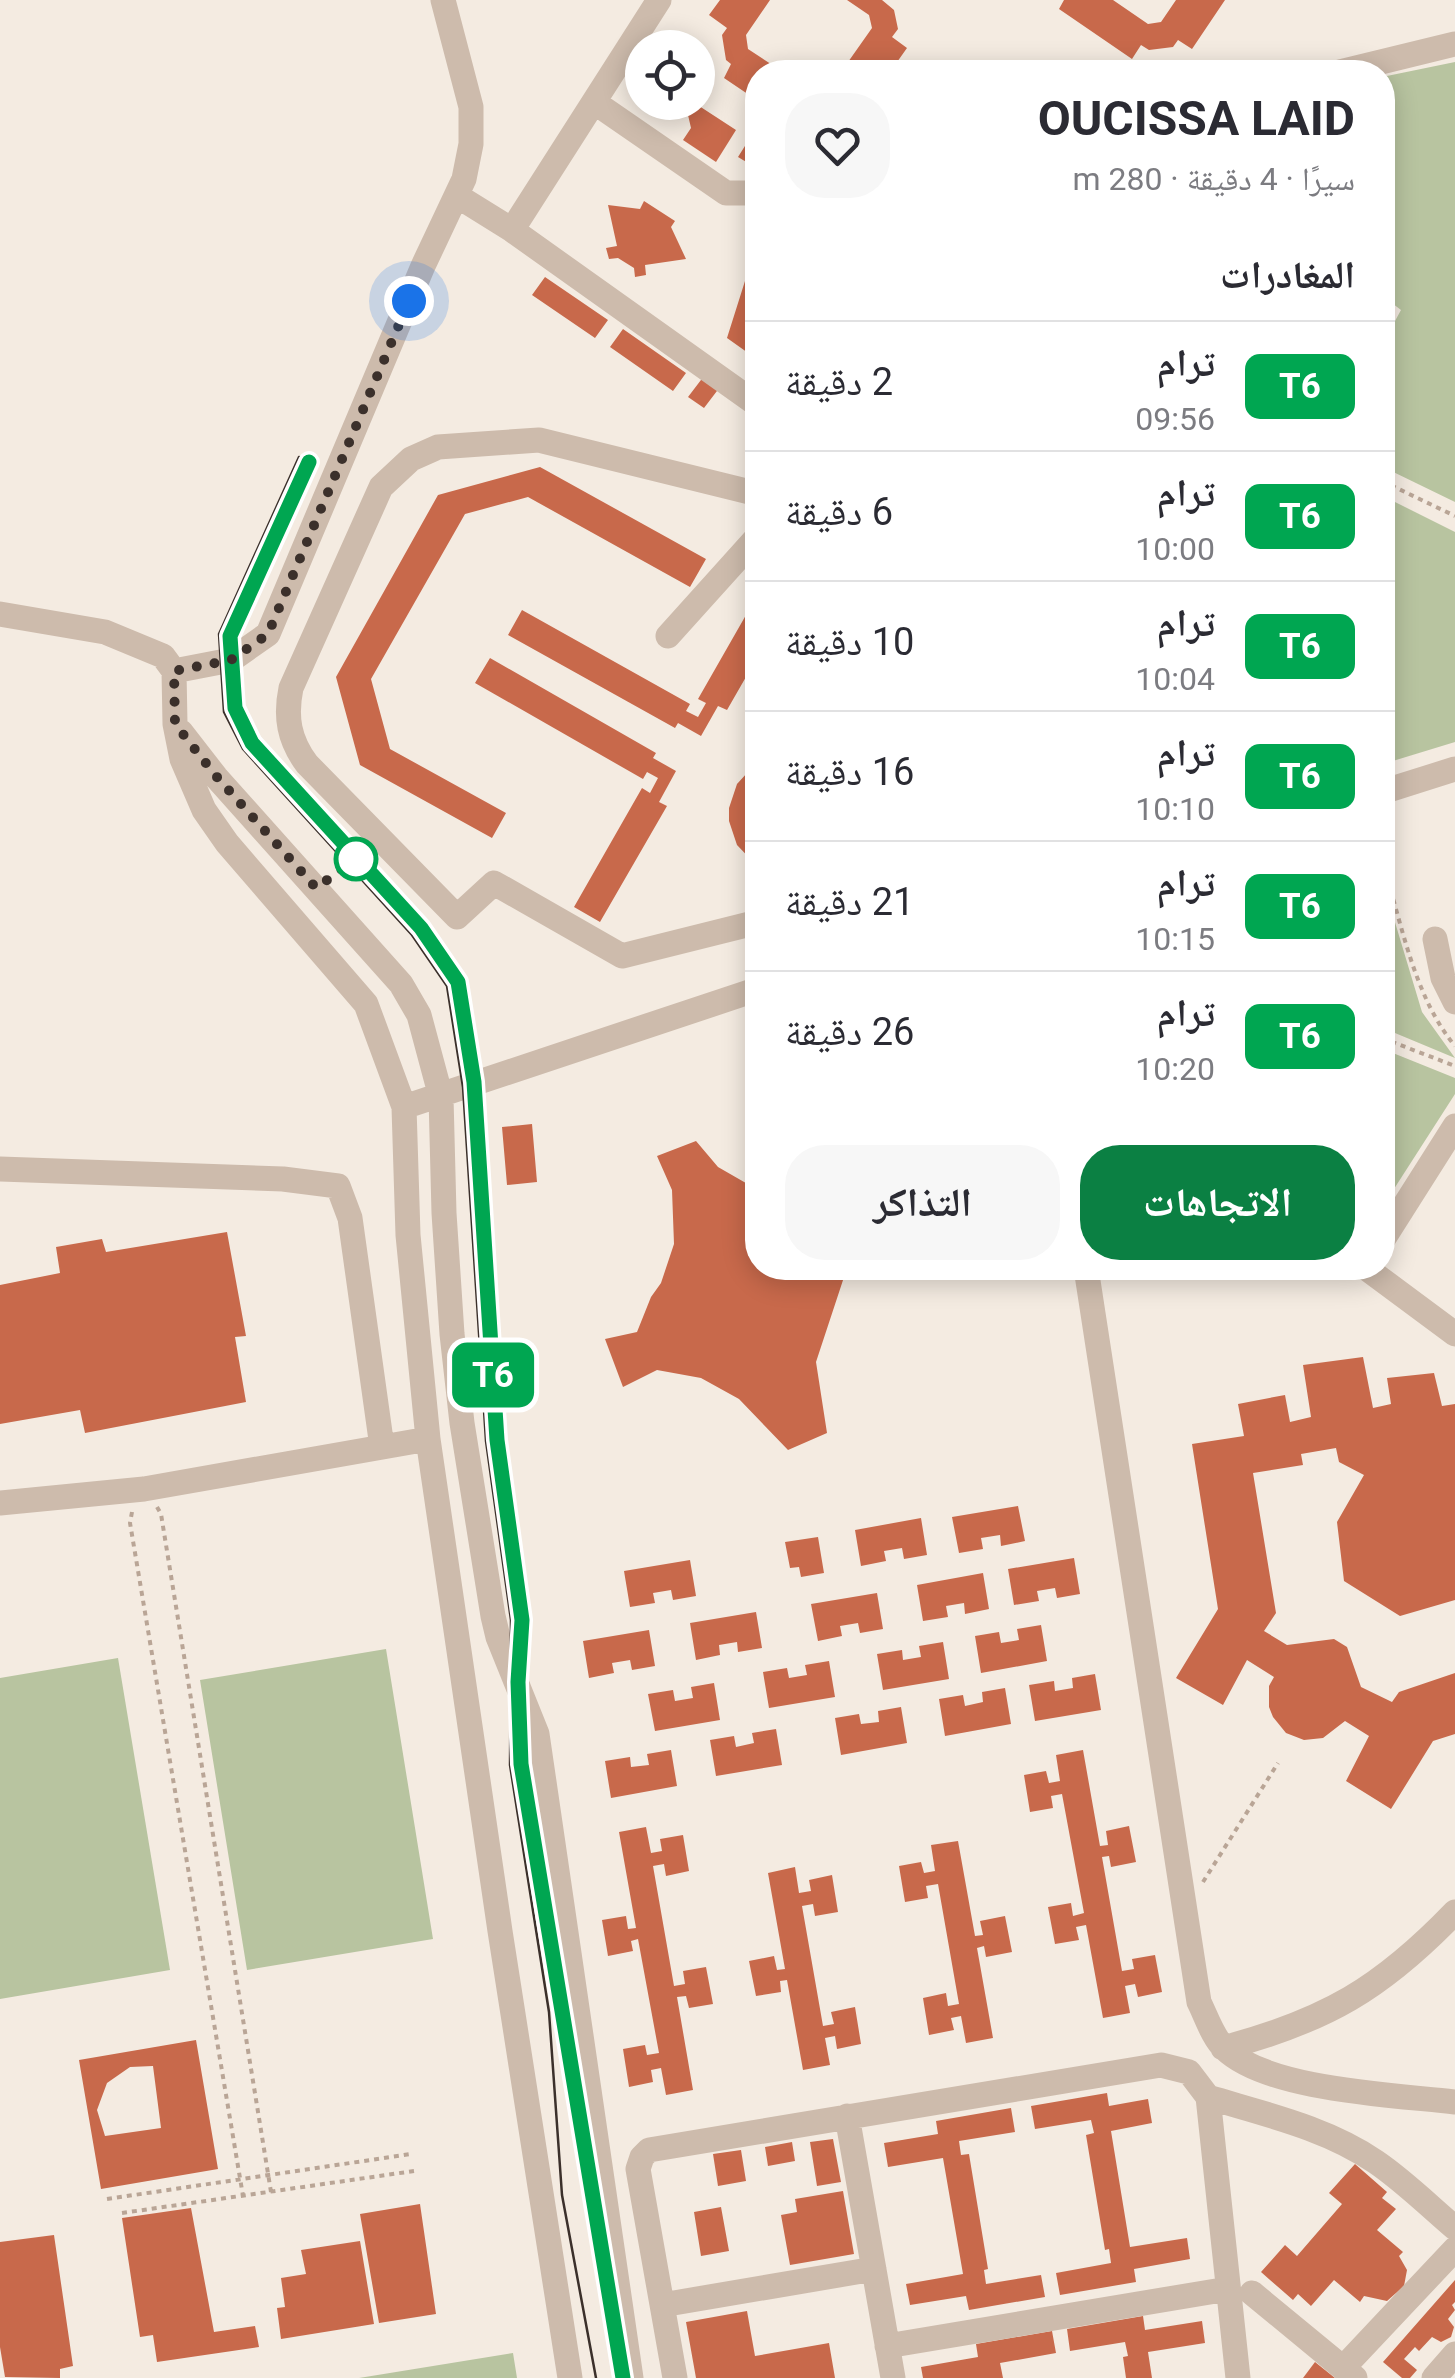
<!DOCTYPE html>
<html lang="ar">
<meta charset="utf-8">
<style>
:root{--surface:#fff;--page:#f7f7f7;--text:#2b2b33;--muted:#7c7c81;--line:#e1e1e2;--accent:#0b8043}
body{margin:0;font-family:Roboto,"Noto Naskh Arabic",sans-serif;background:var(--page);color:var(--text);direction:rtl;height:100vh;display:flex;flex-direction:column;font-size:38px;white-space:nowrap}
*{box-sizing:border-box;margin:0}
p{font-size:32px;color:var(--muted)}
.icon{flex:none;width:55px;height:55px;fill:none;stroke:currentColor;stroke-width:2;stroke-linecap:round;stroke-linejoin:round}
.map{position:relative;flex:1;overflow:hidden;direction:ltr}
.details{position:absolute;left:745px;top:60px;width:650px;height:1220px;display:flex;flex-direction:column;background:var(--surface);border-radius:40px;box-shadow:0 5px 25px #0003;direction:rtl}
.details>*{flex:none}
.badge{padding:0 20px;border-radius:15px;font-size:35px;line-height:65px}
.fabs{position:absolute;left:625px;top:30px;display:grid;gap:20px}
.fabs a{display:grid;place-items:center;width:90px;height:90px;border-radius:50%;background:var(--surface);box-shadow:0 5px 25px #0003;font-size:50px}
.you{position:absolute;width:50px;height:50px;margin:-25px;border:8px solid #fff;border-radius:50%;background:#1a73e8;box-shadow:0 0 0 15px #1a73e833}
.map>.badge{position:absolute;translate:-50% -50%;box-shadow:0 0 0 5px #fff}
h2{padding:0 40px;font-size:38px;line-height:90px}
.round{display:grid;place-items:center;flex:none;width:105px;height:105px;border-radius:40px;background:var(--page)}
.overview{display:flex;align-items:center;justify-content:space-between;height:170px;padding:0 40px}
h1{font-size:48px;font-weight:700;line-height:75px}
.cta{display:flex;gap:20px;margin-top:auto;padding:20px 40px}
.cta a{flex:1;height:115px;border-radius:40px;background:var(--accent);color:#fff;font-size:40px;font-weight:700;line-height:115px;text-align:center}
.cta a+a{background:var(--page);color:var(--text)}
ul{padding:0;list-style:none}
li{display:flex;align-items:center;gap:30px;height:130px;padding:0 40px;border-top:2px solid var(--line)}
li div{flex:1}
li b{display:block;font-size:38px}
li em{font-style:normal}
li .badge{min-width:110px;font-weight:700;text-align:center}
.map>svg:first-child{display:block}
.grass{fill:#b8c4a0}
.building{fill:#c8694b;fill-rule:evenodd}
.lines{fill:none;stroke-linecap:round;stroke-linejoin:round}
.path{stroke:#b9a596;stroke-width:4;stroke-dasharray:5 5;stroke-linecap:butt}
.minor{stroke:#cdbbac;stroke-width:25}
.tram{stroke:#3b302b;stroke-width:2.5}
.line-casing{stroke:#fff;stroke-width:22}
.line{stroke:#00a651;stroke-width:15}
.walk{stroke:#3b302b;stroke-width:10;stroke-dasharray:0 18}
.stop-dot{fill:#fff;stroke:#00a651;stroke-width:5}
</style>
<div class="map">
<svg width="1455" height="2378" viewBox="0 0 1455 2378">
<rect width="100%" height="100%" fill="#f4ebe1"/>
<path class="grass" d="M1455,62V502L1383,467V343L1401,310L1384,297L1383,288L1382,77Z
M1383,496L1455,532V742L1383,764Z
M1382,879L1422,1012L1455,1058L1383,1028Z
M1383,1049L1455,1078V1094L1383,1206Z
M386,1649L433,1939L247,1970L200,1680Z
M118,1658L170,1970L0,1999V1678Z
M513,2353L517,2378H359Z"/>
<path class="building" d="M720,0H770L746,35L748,49L783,72H758V101L724,78L731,64L726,60L722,35L727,28L709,15Z
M847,0H882L894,10L898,29L892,37L907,48L890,72H841L872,28L869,15Z
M1064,0H1113L1148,24L1161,22L1176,0H1225L1192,49L1178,40L1173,47L1149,50L1141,45L1132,59L1059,9Z
M685,102H693L736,130L716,162L683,140L691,128Z
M750,138L758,142V169L738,157Z
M644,201L675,221L671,227L686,259L645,265L646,275L635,277L634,268L618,258L609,259L606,248L617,246L608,205L640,209Z
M757,243H758V360L727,338Z
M545,277L608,320L595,338L532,295Z
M623,329L686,373L673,391L610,347Z
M704,376L720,387L704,408L688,397Z
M540,467L706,559L690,587L528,497L465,514L371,679L390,749L506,813L492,838L360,765L336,677L438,495Z
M758,594V656L727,710L718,706L701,736L678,723L675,728L508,635L522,610L690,704L686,711L698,717L706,703L698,699Z
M490,658L656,753L653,758L676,771L659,802L667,806L600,922L574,907L642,788L650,793L658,778L647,772L643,779L475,683Z
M758,761V867L737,845L729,821V808L737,784Z
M532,1124L537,1182L507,1185L502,1127Z
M696,1141L718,1167L758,1190V1268H847L816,1362L827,1433L788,1450L739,1399L701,1378L657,1370L623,1387L605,1339L637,1332L651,1297L661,1283L674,1244L672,1190L657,1156Z
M227,1232L246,1336L235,1337L246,1402L85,1433L80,1410L0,1424V1285L60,1273L56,1247L102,1239L106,1252Z
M1363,1357L1373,1408L1391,1404L1387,1378L1434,1373L1442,1406L1455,1404V1600L1400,1616L1344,1581L1337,1522L1364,1475L1339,1462L1336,1448L1301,1454L1303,1465L1253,1473L1276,1613L1264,1631L1287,1645L1334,1639L1347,1647L1361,1687L1392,1702L1399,1692L1455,1673V1734L1433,1741L1391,1809L1346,1781L1369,1736L1345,1721L1323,1738L1304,1740L1286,1733L1273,1717L1269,1707V1686L1274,1677L1247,1660L1223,1705L1176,1678L1218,1609L1192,1444L1244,1436L1238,1404L1285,1395L1290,1422L1311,1417L1303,1365Z
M1018,1506L1025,1541L1001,1546L1000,1535L981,1538L983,1549L959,1553L952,1517Z
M921,1518L927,1555L904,1559L902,1548L884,1551L886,1561L861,1566L855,1530Z
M818,1537L824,1573L801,1577L799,1567L790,1568L785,1542Z
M1074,1558L1080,1594L1057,1598L1055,1588L1037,1591L1039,1601L1014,1605L1008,1569Z
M690,1560L696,1596L673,1600L671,1590L653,1593L655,1603L630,1607L624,1571Z
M983,1573L989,1609L965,1614L964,1603L946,1606L948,1617L923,1621L917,1585Z
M877,1593L883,1629L860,1633L858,1623L840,1626L842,1636L818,1641L811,1604Z
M756,1612L762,1648L738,1652L737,1642L719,1645L720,1655L696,1660L690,1623Z
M1041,1625L1047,1661L981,1673L975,1636L999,1632L1001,1643L1019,1640L1017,1629Z
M649,1630L655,1666L632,1670L630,1660L612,1663L614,1673L589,1678L583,1641Z
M943,1642L949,1679L883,1690L877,1654L902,1650L903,1660L921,1657L919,1646Z
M829,1661L835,1697L769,1708L763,1672L787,1668L789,1678L807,1675L805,1665Z
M1095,1674L1101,1710L1035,1721L1029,1685L1054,1681L1055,1691L1073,1688L1072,1678Z
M714,1683L720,1720L655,1731L648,1694L673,1690L675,1701L693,1698L691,1687Z
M1005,1688L1011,1724L945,1736L939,1699L963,1695L965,1706L983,1702L982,1692Z
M901,1707L907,1743L841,1755L835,1718L859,1714L861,1724L879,1722L878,1711Z
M776,1729L782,1765L716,1776L710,1740L734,1736L736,1747L754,1743L752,1733Z
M671,1750L677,1786L611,1798L605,1761L630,1757L631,1767L649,1765L647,1754Z
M1083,1750L1100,1846L1108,1845L1106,1831L1129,1826L1136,1862L1111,1867L1109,1856L1102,1857L1122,1971L1134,1969L1132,1959L1155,1955L1162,1992L1138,1997L1135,1984L1125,1986L1130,2013L1103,2018L1086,1925L1076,1927L1079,1940L1055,1944L1048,1907L1071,1903L1073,1916L1084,1913L1062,1794L1051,1796L1053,1808L1030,1812L1024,1775L1046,1771L1049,1783L1060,1781L1056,1755Z
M646,1827L651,1853L662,1851L660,1839L683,1835L689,1871L666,1876L664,1864L653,1866L674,1986L685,1984L683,1971L706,1967L713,2004L689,2008L686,1996L677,1997L693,2090L666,2095L661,2068L651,2070L653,2082L629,2087L623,2049L645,2045L647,2055L659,2053L638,1939L631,1941L633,1951L608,1956L602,1920L626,1916L628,1929L636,1928L619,1832Z
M958,1841L975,1936L983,1935L980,1921L1005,1916L1012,1952L986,1957L984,1946L977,1948L993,2038L966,2043L961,2016L951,2018L954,2030L929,2035L923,1998L946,1993L948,2006L959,2004L938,1884L926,1886L928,1898L905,1902L899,1866L921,1862L924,1873L935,1871L931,1845Z
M795,1867L799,1893L811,1891L809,1880L832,1875L838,1912L815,1916L813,1904L802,1906L823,2026L834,2024L831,2012L855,2007L861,2044L837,2049L835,2036L825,2038L830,2065L803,2070L787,1980L780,1981L781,1992L756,1996L749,1961L774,1956L777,1970L785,1969L768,1873Z
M196,2040L218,2169L101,2189L79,2060ZM153,2066L161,2128L105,2136L97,2110L107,2083L130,2067Z
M1107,2093L1109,2106L1148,2099L1152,2123L1111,2131L1130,2247L1187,2238L1190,2259L1134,2269L1136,2282L1060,2295L1056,2273L1111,2263L1109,2249L1105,2250L1086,2135L1094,2133L1091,2120L1035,2129L1031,2106Z
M1011,2108L1015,2132L959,2141L961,2155L969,2154L988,2269L984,2270L986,2284L1041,2275L1045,2297L969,2310L966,2296L910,2305L906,2284L963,2274L943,2158L888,2167L884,2143L938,2134L936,2121Z
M833,2139L841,2182L817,2186L810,2142Z
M792,2142L795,2161L768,2166L765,2147Z
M741,2150L746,2181L718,2186L713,2154Z
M1355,2164L1387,2192L1382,2198L1396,2209L1377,2230L1403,2252L1399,2256L1407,2270L1404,2286L1387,2301L1364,2296L1360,2302L1334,2280L1311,2306L1298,2294L1293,2300L1261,2272L1285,2245L1297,2256L1342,2204L1329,2193Z
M843,2191L854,2254L790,2265L781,2215L797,2212L795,2199Z
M420,2204L436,2314L379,2323L360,2214Z
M721,2207L729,2251L701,2256L694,2212Z
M191,2208L214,2332L255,2326L259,2347L157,2362L153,2335L140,2337L122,2218Z
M54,2235L73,2366L60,2369V2378L5,2377L0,2347V2242Z
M360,2241L374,2324L281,2339L277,2308L285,2307L281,2278L306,2274L301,2250Z
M1455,2280V2302L1452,2305L1455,2310L1448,2319L1454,2327L1451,2337L1441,2342L1432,2337L1419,2351L1415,2347L1404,2359L1417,2370L1410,2378H1402L1383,2362Z
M747,2311L755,2356L829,2343L835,2378H696L686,2322Z
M1143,2316L1145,2330L1202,2321L1205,2343L1148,2352L1152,2378H1126L1123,2357L1128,2356L1125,2342L1070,2351L1067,2329Z
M1052,2331L1056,2353L1000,2363L1003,2378H923L921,2367L978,2357L976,2344Z
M1315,2362L1335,2378H1303Z"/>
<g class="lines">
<path class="path" d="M1382,481L1455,516
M1382,861C1402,923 1413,995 1455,1046
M1382,1038L1455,1066
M157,1507L161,1514L271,2192
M132,1512L130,1523L243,2196
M1203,1882L1278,1763
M107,2199L411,2154
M122,2213L414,2171"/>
<path class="minor" d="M1340,72L1455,44
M594,102L726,193H758
M459,197L512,230L758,405
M512,230L659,0
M758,494L539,440L438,447L411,459L381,487L291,688C285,717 289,740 307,764L457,917L494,883L622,956L758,922
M0,614L105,632L163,656L174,671L175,724L182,759L204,810L227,843L366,1004L404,1107L408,1235L428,1439L500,1931L570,2378
M668,636L758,536
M174,671L231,660L268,634L423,266L464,179L471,144V107L443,0
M181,732L216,777L401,984L419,1015L441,1097L444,1213L452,1334L462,1423L493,1616L498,1637L537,1734L631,2378
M1382,792L1455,769
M1435,939L1443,978L1455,1002
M404,1107L758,989
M0,1169L283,1179L338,1186L350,1218L382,1447
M1382,1241L1455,1126
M1086,1268L1199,2002C1206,2016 1213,2038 1225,2049C1268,2090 1395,2095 1455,2102
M1366,1268L1455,1334
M0,1503L144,1489L428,1439
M1223,2048C1326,2021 1382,1988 1455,1912
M1208,2097C1264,2114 1327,2128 1376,2162C1404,2181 1429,2206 1455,2228
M847,2116L893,2378
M1252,2293L1355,2378
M662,2305L874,2269
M887,2346L1228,2289
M1343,2368L1455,2249
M675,2378L638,2169L642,2157L649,2150L1161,2065L1189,2072L1208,2097L1238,2378
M1434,2378L1455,2354"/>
<path class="tram" d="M299,457L219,634L224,712L243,749L412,935L447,986L463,1087L486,1441L511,1620L510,1765L549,2012L562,2195L596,2378
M561,2012L580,2109L623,2378"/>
</g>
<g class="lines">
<g class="line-casing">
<path id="line" d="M309,462L230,636L235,708L252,743L421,928L458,982L474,1082L497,1440L522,1620L518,1682L521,1764L623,2378"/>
</g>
<use href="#line" class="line"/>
<path class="walk" d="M356,859L316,888L216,776L175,724L174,671L231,660L268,634L409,301"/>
</g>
<circle class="stop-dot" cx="356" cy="859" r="20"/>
</svg>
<div class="fabs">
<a><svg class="icon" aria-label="locate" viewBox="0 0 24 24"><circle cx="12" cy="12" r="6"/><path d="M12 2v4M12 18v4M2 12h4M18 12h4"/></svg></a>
</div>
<div class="you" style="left:409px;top:301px"></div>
<b class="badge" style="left:493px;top:1375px;background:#00a651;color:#fff">T6</b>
<section class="details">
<div class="overview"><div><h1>OUCISSA LAID</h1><p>سيرًا · 4 دقيقة · 280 m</p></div><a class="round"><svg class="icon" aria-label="heart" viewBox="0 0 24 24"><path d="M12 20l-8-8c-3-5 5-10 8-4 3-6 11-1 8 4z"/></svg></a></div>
<h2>المغادرات</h2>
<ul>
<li><span class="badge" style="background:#00a651;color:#fff">T6</span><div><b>ترام</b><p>09:56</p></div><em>2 دقيقة</em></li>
<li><span class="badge" style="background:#00a651;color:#fff">T6</span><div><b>ترام</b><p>10:00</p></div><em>6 دقيقة</em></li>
<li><span class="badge" style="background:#00a651;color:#fff">T6</span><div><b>ترام</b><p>10:04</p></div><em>10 دقيقة</em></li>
<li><span class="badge" style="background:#00a651;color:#fff">T6</span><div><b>ترام</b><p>10:10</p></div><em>16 دقيقة</em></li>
<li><span class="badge" style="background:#00a651;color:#fff">T6</span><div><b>ترام</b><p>10:15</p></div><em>21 دقيقة</em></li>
<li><span class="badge" style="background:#00a651;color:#fff">T6</span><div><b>ترام</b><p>10:20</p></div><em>26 دقيقة</em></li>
</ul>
<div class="cta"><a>الاتجاهات</a><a>التذاكر</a></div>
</section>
</div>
